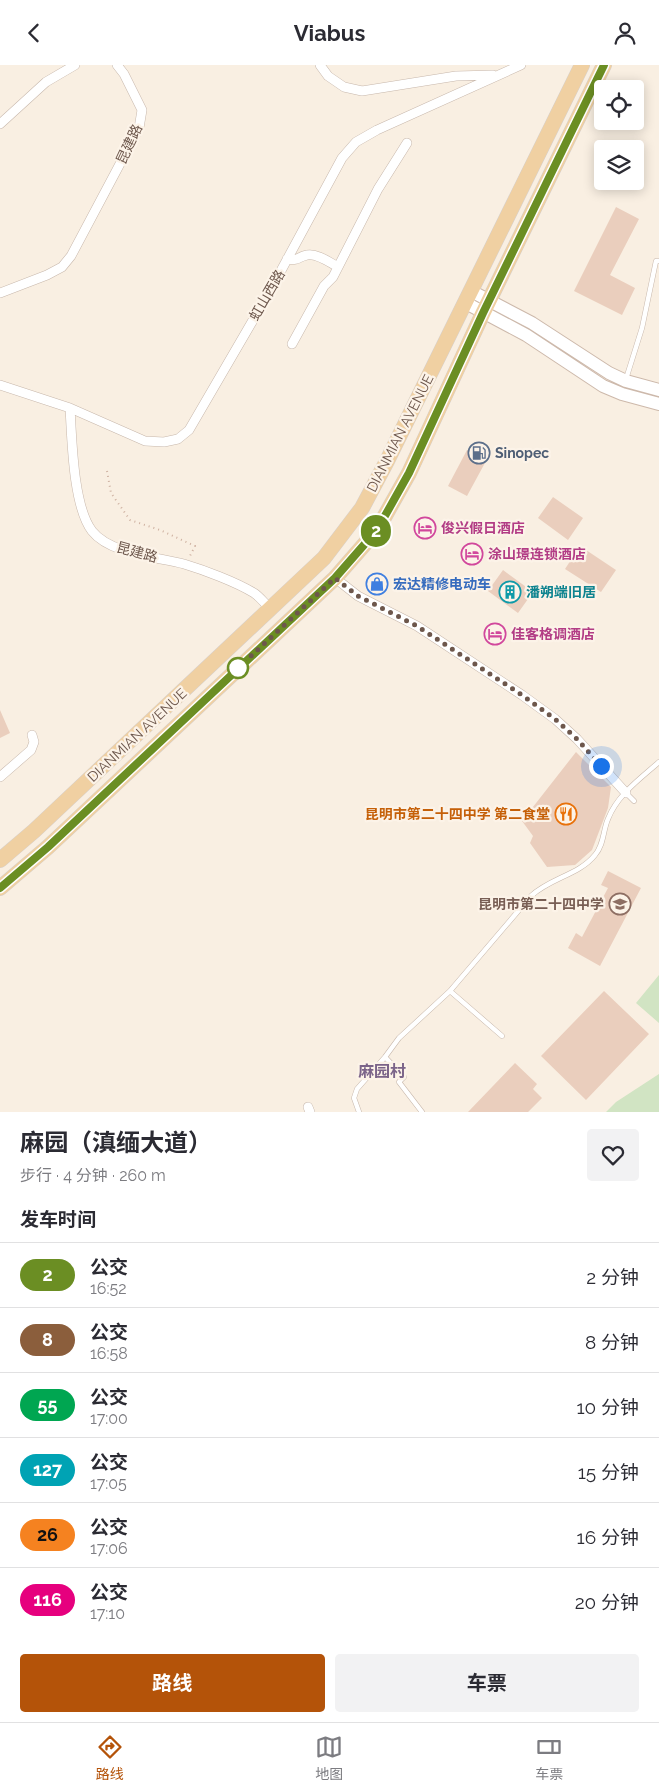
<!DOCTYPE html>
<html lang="zh">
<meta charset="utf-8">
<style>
:root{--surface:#fff;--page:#f2f2f3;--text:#2b2b33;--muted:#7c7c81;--line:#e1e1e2;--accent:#b45309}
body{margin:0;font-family:Raleway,"Noto Sans SC",sans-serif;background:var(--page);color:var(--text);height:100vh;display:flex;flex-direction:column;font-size:19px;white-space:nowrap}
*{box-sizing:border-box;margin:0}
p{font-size:16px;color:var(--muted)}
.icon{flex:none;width:28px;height:28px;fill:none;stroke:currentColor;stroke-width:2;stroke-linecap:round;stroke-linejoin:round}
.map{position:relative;height:1047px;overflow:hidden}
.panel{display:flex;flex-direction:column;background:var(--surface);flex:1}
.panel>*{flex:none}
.badge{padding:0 10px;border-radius:16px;font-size:18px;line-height:32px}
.controls{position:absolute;left:594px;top:15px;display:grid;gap:10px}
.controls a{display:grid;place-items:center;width:50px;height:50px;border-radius:5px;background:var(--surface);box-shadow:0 2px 12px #0003;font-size:25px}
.you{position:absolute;width:25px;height:25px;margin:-12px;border:4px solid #fff;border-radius:50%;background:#1a73e8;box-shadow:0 0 0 8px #1a73e833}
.map>.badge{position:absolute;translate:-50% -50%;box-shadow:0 0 0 2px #fff}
h2{padding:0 20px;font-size:19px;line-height:45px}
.round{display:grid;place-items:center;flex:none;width:52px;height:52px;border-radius:5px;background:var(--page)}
.summary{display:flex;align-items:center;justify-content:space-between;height:85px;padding:0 20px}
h1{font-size:24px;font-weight:700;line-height:38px}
.action{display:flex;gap:10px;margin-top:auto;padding:10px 20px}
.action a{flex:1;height:58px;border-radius:5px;background:var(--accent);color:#fff;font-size:20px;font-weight:700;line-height:58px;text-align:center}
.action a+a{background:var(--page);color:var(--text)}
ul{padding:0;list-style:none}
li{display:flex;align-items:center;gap:15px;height:65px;padding:0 20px;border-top:1px solid var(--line)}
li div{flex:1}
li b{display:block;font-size:19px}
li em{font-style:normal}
li .badge{min-width:55px;font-weight:700;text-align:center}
header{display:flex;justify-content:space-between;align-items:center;height:65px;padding:0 20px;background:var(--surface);font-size:22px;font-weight:700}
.dock{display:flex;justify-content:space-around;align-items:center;height:70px;border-top:1px solid var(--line);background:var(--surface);font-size:14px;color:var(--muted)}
.dock a{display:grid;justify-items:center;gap:2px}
.dock .on{color:var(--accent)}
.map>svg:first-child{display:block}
.green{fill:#d1e4c3}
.building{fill:#eacebd}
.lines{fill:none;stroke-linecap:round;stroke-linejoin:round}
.lane-casing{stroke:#c7b7ab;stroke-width:5.5}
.street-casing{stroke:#c7b7ab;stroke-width:10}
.secondary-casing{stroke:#cdb9ab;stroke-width:14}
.primary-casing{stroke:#d6d0cd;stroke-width:16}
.path{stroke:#ceb1a1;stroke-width:2;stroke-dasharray:1 4;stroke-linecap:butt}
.lane{stroke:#fff;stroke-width:4.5}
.street{stroke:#fff;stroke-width:9}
.secondary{stroke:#fff;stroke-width:12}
.primary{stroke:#f0d0a2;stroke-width:15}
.line-casing{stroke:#fff;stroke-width:11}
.line{stroke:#6b8e23;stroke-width:8}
.walk{stroke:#6d574c;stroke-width:5;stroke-dasharray:0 9}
.stop-dot{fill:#fff;stroke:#6b8e23;stroke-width:2.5}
.labels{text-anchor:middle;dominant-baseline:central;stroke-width:4.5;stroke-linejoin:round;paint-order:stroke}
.street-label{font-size:14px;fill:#6d574c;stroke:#fcf3e8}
.service-label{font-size:14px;font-weight:bold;fill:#4e5e75;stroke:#fcf3e8;text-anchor:start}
.hotel-label{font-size:14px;font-weight:bold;fill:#b23c85;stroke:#fcf3e8;text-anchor:start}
.shop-label{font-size:14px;font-weight:bold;fill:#366cbe;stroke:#fcf3e8;text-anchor:start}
.culture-label{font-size:14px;font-weight:bold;fill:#0d838f;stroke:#fcf3e8;text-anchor:start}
.food-label{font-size:14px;font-weight:bold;fill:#c56008;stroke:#fcf3e8;text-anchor:end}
.education-label{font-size:14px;font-weight:bold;fill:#785e54;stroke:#fcf3e8;text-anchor:end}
.quarter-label{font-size:16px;font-weight:bold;fill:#7b6489;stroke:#fcf3e8}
</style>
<header><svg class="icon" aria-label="back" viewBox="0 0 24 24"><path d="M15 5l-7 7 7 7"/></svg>Viabus<svg class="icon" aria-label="person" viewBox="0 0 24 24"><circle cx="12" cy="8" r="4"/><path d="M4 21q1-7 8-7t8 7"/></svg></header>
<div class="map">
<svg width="659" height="1047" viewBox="0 0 659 1047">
<rect width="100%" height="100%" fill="#f9efe2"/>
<path class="green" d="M659,910V958L636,938Z
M659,1009V1047H606L616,1037Z"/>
<path class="building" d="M616,142L639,154L610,210L635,223L622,250L574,226Z
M467,385L486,396L467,431L448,421Z
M553,432L583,453L568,475L538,453Z
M580,481L616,505L601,527L565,504Z
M503,505L533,527L518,548L488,526Z
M0,645L10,668L0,673Z
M576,687L611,722L608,743L592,785L575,800L547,802L530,778L533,771L522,756Z
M608,806L641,823L600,901L568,883L576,868L582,872L608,823L601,820Z
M604,926L649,969L586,1035L541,991Z
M515,998L537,1019L533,1024L542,1033L528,1047H468Z"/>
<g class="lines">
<g class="lane-casing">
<path id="lane" d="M626,314L642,263L656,196H659
M626,728L634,736
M450,926L502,971
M385,992L404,1012L399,1017L422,1047
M359,1047L354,1033L357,1024L385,992L399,973L450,926L531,831C550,813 579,810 595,790C604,780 603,765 608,754C617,730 641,713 659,697"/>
</g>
<g class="street-casing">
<path id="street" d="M320,0L328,11L344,22L362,26L456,11L493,10
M0,59L46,17L75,0
M287,194C300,196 297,192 307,190C317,188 329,197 338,202
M0,228L47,210L62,202L71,191L139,63L142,45L124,9L117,0
M292,279L324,221L333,212L378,124L407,78
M0,320L70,343L145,376L164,377L178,374L189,365L270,226L342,93L356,77L377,65L521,0
M70,343C72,375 73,441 92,466C110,489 157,492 184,499C204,505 236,517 254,528C260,532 265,539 271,544
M335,513L358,531L417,561L522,630L555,654L577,674L626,728
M0,712L31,685L34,677L32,670
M308,1042L310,1047"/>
</g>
<g class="secondary-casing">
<path id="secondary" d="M471,226L532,258L609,308L626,316L659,325
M466,238L526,270L603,321L622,329L659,339"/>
</g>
<g class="primary-casing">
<path id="primary" d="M0,795L34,766L324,493L362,443L387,396L582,0
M0,823L48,782L335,513L377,465L409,408L483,248L604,0"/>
</g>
<path class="path" d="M107,406L111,428L130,455L160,465L195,481L190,491"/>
<use href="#lane" class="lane"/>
<use href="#street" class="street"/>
<use href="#secondary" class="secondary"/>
<use href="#primary" class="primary"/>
</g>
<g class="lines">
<g class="line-casing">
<path id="line" d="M0,823L48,782L335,513L377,465L409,408L483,248L604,0"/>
</g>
<use href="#line" class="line"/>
<path class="walk" d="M238,603L335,513L358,531L417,561L522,630L555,654L577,674L601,701"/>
</g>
<defs>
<g id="fuel-ring" transform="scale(1.125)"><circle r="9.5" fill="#fcf3e8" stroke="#5c6f8a" stroke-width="1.5"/><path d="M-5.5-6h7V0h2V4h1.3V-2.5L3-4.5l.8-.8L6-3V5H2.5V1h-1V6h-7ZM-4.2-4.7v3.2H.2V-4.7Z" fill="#5c6f8a"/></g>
<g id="hotel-ring" transform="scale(1.125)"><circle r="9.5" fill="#fcf3e8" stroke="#d1479c" stroke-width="1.5"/><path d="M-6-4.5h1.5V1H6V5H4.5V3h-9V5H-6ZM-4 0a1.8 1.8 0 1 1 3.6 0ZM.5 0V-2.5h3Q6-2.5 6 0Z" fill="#d1479c"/></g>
<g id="shop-ring" transform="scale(1.125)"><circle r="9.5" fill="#fcf3e8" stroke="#3f7fe0" stroke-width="1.5"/><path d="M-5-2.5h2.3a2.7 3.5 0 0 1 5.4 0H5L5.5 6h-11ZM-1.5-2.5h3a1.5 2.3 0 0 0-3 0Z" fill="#3f7fe0"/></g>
<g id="building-ring" transform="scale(1.125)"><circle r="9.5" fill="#fcf3e8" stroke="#0f9aa8" stroke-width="1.5"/><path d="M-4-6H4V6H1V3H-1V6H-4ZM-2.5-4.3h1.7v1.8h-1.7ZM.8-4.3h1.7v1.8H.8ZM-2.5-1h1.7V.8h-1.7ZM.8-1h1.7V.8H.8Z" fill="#0f9aa8"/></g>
<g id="restaurant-ring" transform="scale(1.125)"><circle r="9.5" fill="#fcf3e8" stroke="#e8710a" stroke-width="1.5"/><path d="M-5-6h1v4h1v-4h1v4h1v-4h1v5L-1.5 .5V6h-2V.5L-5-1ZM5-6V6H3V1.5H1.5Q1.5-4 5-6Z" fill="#e8710a"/></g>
<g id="school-ring" transform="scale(1.125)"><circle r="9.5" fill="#fcf3e8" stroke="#8d6e63" stroke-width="1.5"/><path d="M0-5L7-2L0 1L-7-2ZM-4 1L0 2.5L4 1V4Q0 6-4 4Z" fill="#8d6e63"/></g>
</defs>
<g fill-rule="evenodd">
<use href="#fuel-ring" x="479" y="388"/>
<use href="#hotel-ring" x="425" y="463"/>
<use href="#hotel-ring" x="472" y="489"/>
<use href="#shop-ring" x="377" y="519"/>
<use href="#building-ring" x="510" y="527"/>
<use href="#hotel-ring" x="495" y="569"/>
<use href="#restaurant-ring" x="566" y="749"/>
<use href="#school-ring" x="620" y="839"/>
</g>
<circle class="stop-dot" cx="238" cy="603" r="10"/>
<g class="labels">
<g class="street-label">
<text transform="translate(129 79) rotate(-65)">昆建路</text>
<text transform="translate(267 230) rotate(-60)">虹山西路</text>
<text transform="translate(400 368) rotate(-63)">DIANMIAN AVENUE</text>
<text transform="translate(137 487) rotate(15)">昆建路</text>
<text transform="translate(137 670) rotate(-43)">DIANMIAN AVENUE</text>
</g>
<g class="service-label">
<text x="495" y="388">Sinopec</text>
</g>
<g class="hotel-label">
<text x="441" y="463">俊兴假日酒店</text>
<text x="488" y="489">涂山璟连锁酒店</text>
<text x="511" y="569">佳客格调酒店</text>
</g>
<g class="shop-label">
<text x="393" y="519">宏达精修电动车</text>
</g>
<g class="culture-label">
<text x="526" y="527">潘朔端旧居</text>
</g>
<g class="food-label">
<text x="550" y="749">昆明市第二十四中学 第二食堂</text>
</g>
<g class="education-label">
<text x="604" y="839">昆明市第二十四中学</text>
</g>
<g class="quarter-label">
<text x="382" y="1006">麻园村</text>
</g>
</g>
</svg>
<div class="controls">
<a><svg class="icon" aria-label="locate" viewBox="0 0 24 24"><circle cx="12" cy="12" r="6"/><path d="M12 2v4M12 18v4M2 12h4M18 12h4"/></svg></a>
<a><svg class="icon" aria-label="layers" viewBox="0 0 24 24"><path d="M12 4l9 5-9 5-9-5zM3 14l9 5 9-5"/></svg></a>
</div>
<div class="you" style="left:601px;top:701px"></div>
<b class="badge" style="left:376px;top:466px;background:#6b8e23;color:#fff">2</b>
</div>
<section class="panel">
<div class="summary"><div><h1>麻园（滇缅大道）</h1><p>步行 · 4 分钟 · 260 m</p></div><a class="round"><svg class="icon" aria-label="heart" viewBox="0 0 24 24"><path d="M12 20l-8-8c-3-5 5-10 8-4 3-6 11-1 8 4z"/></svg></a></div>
<h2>发车时间</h2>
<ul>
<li><span class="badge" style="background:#6b8e23;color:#fff">2</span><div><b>公交</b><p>16:52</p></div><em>2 分钟</em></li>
<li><span class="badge" style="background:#8b5e3c;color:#fff">8</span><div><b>公交</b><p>16:58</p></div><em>8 分钟</em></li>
<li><span class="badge" style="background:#00a651;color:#fff">55</span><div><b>公交</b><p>17:00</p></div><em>10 分钟</em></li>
<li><span class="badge" style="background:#00a3b4;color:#fff">127</span><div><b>公交</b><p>17:05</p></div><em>15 分钟</em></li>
<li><span class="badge" style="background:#f58220;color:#111">26</span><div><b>公交</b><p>17:06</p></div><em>16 分钟</em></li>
<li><span class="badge" style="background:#e6007e;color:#fff">116</span><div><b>公交</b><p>17:10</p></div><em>20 分钟</em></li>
</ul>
<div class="action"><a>路线</a><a>车票</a></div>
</section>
<nav class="dock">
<a class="on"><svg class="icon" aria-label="directions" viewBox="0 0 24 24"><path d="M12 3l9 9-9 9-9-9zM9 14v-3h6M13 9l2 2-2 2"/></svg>路线</a>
<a><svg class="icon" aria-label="map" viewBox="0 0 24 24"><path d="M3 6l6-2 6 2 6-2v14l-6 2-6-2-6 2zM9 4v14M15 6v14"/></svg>地图</a>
<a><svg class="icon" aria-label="tickets" viewBox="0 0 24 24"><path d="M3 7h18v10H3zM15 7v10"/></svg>车票</a>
</nav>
